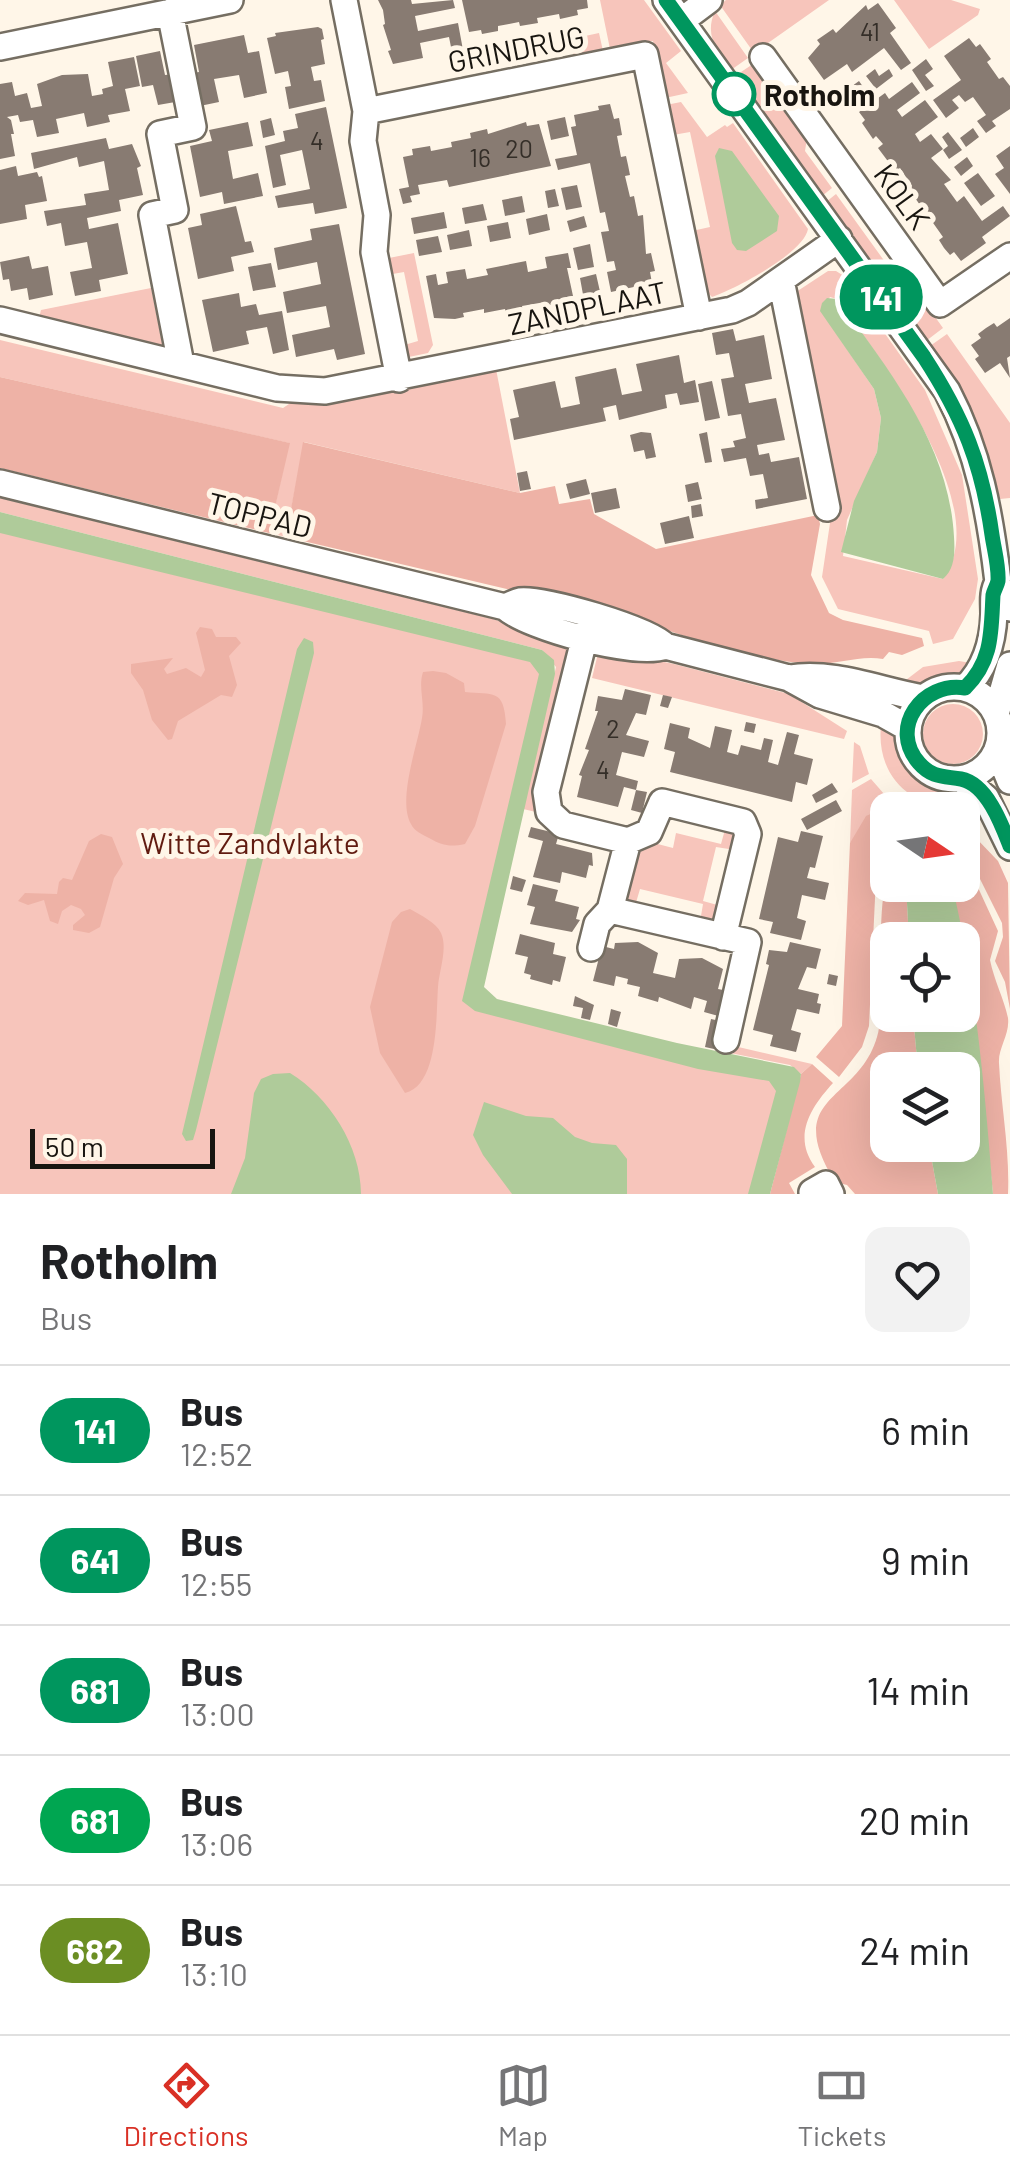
<!DOCTYPE html>
<style>
:root{--surface:#fff;--page:#f2f2f2;--text:#202124;--muted:#757577;--line:#e0e0e0;--accent:#d93025}
body{margin:0;font-family:Barlow,sans-serif;background:var(--page);color:var(--text);height:100vh;display:flex;flex-direction:column;font-size:38px;white-space:nowrap}
*{box-sizing:border-box;margin:0}
p{font-size:32px;color:var(--muted)}
.icon{flex:none;width:55px;height:55px;fill:none;stroke:currentColor;stroke-width:2;stroke-linecap:round;stroke-linejoin:round}
.map{position:relative;height:1194px;overflow:hidden}
.details{display:flex;flex-direction:column;background:var(--surface);flex:1}
.details>*{flex:none}
.badge{padding:0 20px;border-radius:32px;font-size:35px;line-height:65px}
.needle{width:65px;rotate:103deg}
.buttons{position:absolute;left:870px;top:792px;display:grid;gap:20px}
.buttons a{display:grid;place-items:center;width:110px;height:110px;border-radius:20px;background:var(--surface);box-shadow:0 10px 40px #0002;font-size:50px}
.scale{position:absolute;left:30px;bottom:25px;width:185px;box-sizing:border-box;padding-left:10px;border:5px solid #181510;border-top:0;font-size:28px;line-height:35px;white-space:nowrap;color:#181510;-webkit-text-stroke:8px #fff6e8;paint-order:stroke}
.map>.badge{position:absolute;translate:-50% -50%;box-shadow:0 0 0 5px #fff}
.round{display:grid;place-items:center;flex:none;width:105px;height:105px;border-radius:20px;background:var(--page)}
.summary{display:flex;align-items:center;justify-content:space-between;height:170px;padding:0 40px}
h1{font-size:48px;font-weight:700;line-height:75px}
ul{padding:0;list-style:none}
li{display:flex;align-items:center;gap:30px;height:130px;padding:0 40px;border-top:2px solid var(--line)}
li div{flex:1}
li b{display:block;font-size:38px}
li em{font-style:normal}
li .badge{min-width:110px;font-weight:700;text-align:center}
.dock{display:flex;justify-content:space-around;align-items:center;height:140px;border-top:2px solid var(--line);background:var(--surface);font-size:28px;color:var(--muted)}
.dock a{display:grid;justify-items:center;gap:5px}
.dock .active{color:var(--accent)}
.map>svg:first-child{display:block}
.green{fill:#f7c5bb;fill-rule:evenodd}
.forest{fill:#eeb2a6}
.water{fill:#afcb9a}
.building{fill:#887b72}
.lines{fill:none;stroke-linecap:round;stroke-linejoin:round}
.minor-casing{stroke:#756e62;stroke-width:30}
.minor{stroke:#fff;stroke-width:25}
.line-casing{stroke:#fff;stroke-width:22}
.line{stroke:#00965e;stroke-width:15}
.stop-dot{fill:#fff;stroke:#00965e;stroke-width:5}
.labels{text-anchor:middle;dominant-baseline:central;stroke-width:10;stroke-linejoin:round;paint-order:stroke}
.number-label{font-size:25px;fill:#342e28}
.street-label{font-size:30px;fill:#181510;stroke:#fff6e8}
.stop-label{font-size:30px;font-weight:bold;fill:#181510;stroke:#fff6e8;text-anchor:start}
.park-label{font-size:30px;fill:#611b10;stroke:#fff6e8}
</style>
<div class="map">
<svg width="1010" height="1194" viewBox="0 0 1010 1194">
<rect width="100%" height="100%" fill="#fff6e8"/>
<path class="green" d="M600,0H644L681,51L666,63L688,93L665,98L653,41L610,49Z
M726,0H829L754,53L720,5Z
M894,0H951L980,9L978,15L929,49Z
M715,11L748,58L731,70C717,50 704,36 715,11Z
M599,33L603,51L574,57L571,39Z
M753,64L807,138L805,151L832,188L822,196L735,76Z
M681,102L707,137L725,125L727,127L733,123L808,229C804,253 735,289 712,297L705,290L692,231L710,227L690,132L673,135L666,105Z
M836,194L906,291L918,293L943,328L926,341L826,202Z
M414,253L433,345L428,353L404,358L401,346L418,341L404,272L387,275L384,259Z
M828,271H836L844,276L925,390L962,475L978,579L975,599L953,639L933,644L929,631L838,609L822,577L830,523L793,294ZM830,297L837,299C879,357 996,506 943,579L843,556L847,520L877,452L881,418L874,389L821,311Z
M151,288L163,348L39,318L41,310Z
M947,334L1010,423V498L1000,499C986,436 966,399 930,346Z
M0,340L283,408L292,402L335,401L496,369L520,493L304,442L286,537L269,533L289,443L0,377Z
M0,498L493,619L571,646L535,799L536,812L523,809L556,667L542,650L0,512Z
M0,521L540,656L548,671L471,999L778,1072L789,1091L763,1194H0Z
M599,649L674,664L789,694L847,731L844,739L592,678Z
M959,661L971,663C956,681 924,688 902,683L923,667Z
M923 734a30 30 0 1 1 60 0a30 30 0 1 1-60 0Z
M881,725C901,735 901,761 918,776C935,791 958,790 975,804C921,816 875,783 881,725Z
M854,742L860,746L869,774L852,783Z
M871,779L898,810H888L887,817L885,814L850,843L852,790Z
M726,826L735,831V850L716,847L703,901L721,906L715,922H700L703,904L640,889L635,906L624,900L634,852L650,842L673,848L676,833L721,844Z
M717,1042L812,1064L801,1074L790,1065L715,1050Z"/>
<path class="forest" d="M0,377L290,443L269,533L0,468Z
M303,442L520,493L555,486L559,504L590,499L594,514L656,549L818,515L820,524L811,575L829,613L843,620L922,638L924,646L902,655L889,652L883,659C859,655 837,665 813,664C765,662 684,637 638,620L286,537Z
M200,627L212,629L216,637H236L241,643L229,656L237,685L232,697L221,695L178,721L172,739L168,740L152,720L143,690L131,673V664L173,658L164,669L167,674L186,668L201,677L205,670L196,633Z
M433,671L446,673L464,683L465,692C493,695 504,688 506,724L475,826L465,844C450,847 443,846 429,838C423,835 414,831 411,824C397,800 418,744 422,718C425,702 418,687 423,672Z
M875,812L887,817V853L876,877L869,1026L862,1047L839,1077L816,1057L842,1026L850,843L866,816Z
M101,834L112,837L123,864L114,878L100,927L89,933L73,930V925L85,915L81,909L71,905L62,911L58,924L50,921L44,900L28,905L18,901L25,893L57,894L59,882L63,878L72,880L89,841Z
M975,837L998,861L1008,883L1010,1009L1005,982L995,961L1003,937L1002,923L965,849Z
M963,855L998,931L990,960C994,980 1004,999 1008,1018C1010,1034 998,1048 999,1063C1001,1107 1010,1150 1008,1194H993L977,1040L952,885H962Z
M887,874L888,885H906L909,940H888V1015H913L918,1070H888V1145H929L938,1194H855L847,1185L835,1182C781,1094 858,1103 877,1037C881,1025 879,1011 880,998C882,958 878,913 887,874Z
M410,909C420,915 436,922 441,933C448,948 439,971 438,987C436,1014 439,1085 405,1093L380,1053L370,1007L392,922L401,912Z
M812,1064L833,1083C811,1107 792,1136 815,1167L789,1183L795,1194H770L801,1074Z"/>
<path class="water" d="M719,148L732,151L779,216L777,231L746,251L737,250L732,243L715,156Z
M827,298L837,299L842,305C893,376 949,446 954,537C955,552 955,569 943,579L841,552L854,501L877,452L881,418L874,389L820,311L822,303Z
M0,512L542,650L554,660L555,674L484,987L497,999L677,1043L794,1067L801,1074L800,1082L770,1194H748L776,1091L769,1081L698,1069L475,1011L462,1001L539,674L530,662L0,533Z
M304,638L313,642L314,653L196,1130L193,1140L186,1141L182,1134L297,649Z
M906,885H952C976,985 985,1092 993,1194H938L929,1145H962V1070H918L913,1015H962V940H909Z
M290,1073C329,1097 361,1146 361,1194H231L245,1158L254,1093L261,1079L273,1074Z
M484,1102L526,1116L553,1118L575,1137L592,1143L616,1145L627,1159V1194H512L483,1155L473,1135Z"/>
<path class="building" d="M378,0H411L412,4L453,0L455,8L415,16L418,31L458,23L463,50L452,52L449,37L420,43L423,58L393,64L388,51L391,50L383,25L385,24L383,10Z
M462,0H587L588,8L577,10L578,15L560,19L559,14L537,18L538,23L520,26L519,22L509,24L498,26V31L482,34L481,30L469,32Z
M878,3L896,28L890,33L911,63L901,70L884,48L852,72L847,64L824,80L808,58L820,44L817,40L833,29L836,33L866,5L868,10Z
M318,27L322,29L324,39L321,40L325,64L311,67L314,81L321,80L325,101L289,109L285,87L291,86L288,71L275,74L267,38L276,36L275,33Z
M244,35L248,53L259,51L267,93L244,98L239,75L214,79L219,102L195,107L188,74L199,72L194,45Z
M969,38L976,47L980,44L991,59L987,62L999,79L1003,77L1010,86V109L992,121L996,126L986,133L977,121L986,115L973,97L965,102L959,95L952,100L959,108L946,118L933,100L961,80L944,56Z
M160,51L165,75L175,74L181,101L158,105L153,85L142,87L136,56Z
M134,57L140,86L125,89L130,111L108,115L110,122L87,127L84,113L56,119L59,133L37,137L33,120L20,122L18,115L7,117L11,120L14,134H11L15,156L0,159V84L12,82L15,96L27,93L31,108L42,106L37,84L62,75L88,74L92,96L103,94L102,89L113,86L108,62Z
M926,59L933,69L925,75L934,86L926,91L912,70Z
M875,69L879,76L889,69L893,76L876,89L866,76Z
M859,81L868,94L850,107L841,94Z
M912,82L920,93L897,110L902,117L925,100L938,117L915,134L920,142L931,134L943,149L931,158L951,180L944,184L957,202L964,196L982,221L1003,206L1010,216L982,237L986,243L961,261L954,252L950,255L944,248L939,240L943,237L931,220L926,223L916,208L920,205L908,188L912,186L900,168L896,171L890,164L878,148L883,144L876,136L873,139L862,123L865,120L859,112L885,93L889,99Z
M610,104L614,119L619,118L622,135L617,136L621,157L626,156L628,165L630,175L625,176L630,197L634,196L638,216L643,215L646,254L651,253L655,271L650,272L652,283L611,292L607,272L616,270L614,261L607,262L601,232L609,231L605,212L600,213L590,163L558,170L555,159L577,155L571,127L576,126L574,115L599,110L598,106Z
M326,107L347,208L315,214L313,203L278,208L275,196L310,189L302,150L280,155L286,185L273,188L265,146L285,141L283,131L298,128L295,114Z
M565,117L569,136L551,140L547,121Z
M271,118L275,135L263,138L260,121Z
M248,122L253,146L228,151L233,179L258,173L263,196L224,204L222,192L200,197L190,146L212,141L209,130Z
M526,122L527,126L539,124L551,166L449,187L447,180L418,185L420,194L410,196L412,202L403,204L399,189L409,187L403,157L413,155L412,149L430,146L431,151L452,147L451,142L471,138L470,133L487,129L488,134Z
M973,128L979,137L966,147L960,138Z
M948,132L962,150L949,159L943,150L948,146L942,137Z
M106,138L109,149L132,144L141,166L137,168L143,195L119,200L121,211L87,218L89,229L118,223L128,274L99,280L101,291L75,296L70,272L92,268L87,242L65,246L61,223L47,226L44,211L86,205L84,194L109,190L104,161L79,167L77,157L34,169L31,153Z
M1010,146V194L995,174L1004,168L996,156Z
M967,157L973,166L961,176L954,167Z
M16,166L18,176L37,172L39,177L42,176L47,201L25,205L27,219L0,224V170Z
M978,173L995,196L981,206L964,183Z
M577,185L582,207L566,210L561,188Z
M555,189L559,206L548,208L545,191Z
M522,196L525,212L505,216L502,200Z
M483,204L487,220L465,224L462,208Z
M236,206L245,242L251,241L254,252L231,257L234,271L198,279L188,228L202,225L200,214Z
M444,212L447,228L414,234L411,218Z
M547,214L550,230L529,235L526,219Z
M584,216L587,227L570,232L567,221Z
M508,222L511,238L490,242L487,226Z
M339,224L365,354L337,360L334,349L296,357L292,335L330,327L326,306L287,313L283,292L321,284L317,262L278,270L274,248L312,240L310,229Z
M469,230L472,246L450,250L447,235Z
M438,236L442,252L419,256L416,240Z
M590,244L594,267L578,270L573,248Z
M568,253L571,268H567L573,296L561,298L562,303L546,306L545,302L522,306L523,311L506,314L505,309L484,313V309L463,313L464,317L455,319L434,318L426,276L436,274L438,285L448,283L446,272L465,269L467,279L488,275L486,269L526,261L528,272L547,268L545,257Z
M29,256L32,269L48,266L53,295L29,300L27,288L11,291L9,279L3,280L0,262Z
M271,263L276,287L253,291L248,267Z
M596,274L601,296L584,300L580,278Z
M239,293L241,307L256,304L259,315L282,311L289,350L273,354L267,327L246,331L249,344L213,352L202,300Z
M1010,318V356L1007,358L1010,378L1000,363L985,373L975,359L979,356L971,345L981,338L978,334L986,328L994,323L997,327Z
M733,329L736,341L764,335L772,379L745,384L749,403L776,398L785,440L757,445L759,455L769,453L771,462L799,457L807,499L756,509L755,500L768,498L763,474L750,476L746,458L724,462L721,449L735,447L733,441L746,438L741,414L728,416L721,379L734,377L729,353L716,355L712,333Z
M679,355L684,383L695,380L699,402L680,405L677,393L665,395L667,408L619,420L616,405L603,408L606,421L514,440L510,419L519,417L513,390L555,381L561,408L580,404L575,377L616,368L622,395L642,391L636,364Z
M712,381L720,418L705,421L698,384Z
M641,432L651,433L656,457L646,459L644,450L634,452L630,435Z
M707,432L712,462L705,463L699,434Z
M527,471L531,489L520,491L517,473Z
M586,479L590,494L570,499L566,484Z
M698,482L702,499L688,502L685,485Z
M616,488L620,508L595,513L591,493Z
M701,504L703,516L692,518L691,506Z
M689,516L694,538L665,544L660,523Z
M625,689L651,695L646,715L636,713L626,735L649,741L644,757L622,752L616,775L638,781L636,790L647,792L642,813L631,810L636,790L624,787L618,807L577,797L582,776L579,775L589,750L585,749L598,711H595L598,696L622,700Z
M663,695L672,697L668,708L660,706Z
M746,722L756,724L754,733L744,731Z
M670,723L690,728L688,738L710,748L715,726L732,730L727,752L738,755L741,745L761,750L764,738L773,740L768,762L778,765L787,732L799,735L794,754L813,759L807,785L796,782L792,802L670,772L675,752L664,749Z
M832,783L838,792L816,803L812,795Z
M836,800L842,811L807,830L801,819Z
M531,827L559,834L556,844L592,853L593,866L589,865L586,878L562,872L560,883L533,877L543,841L528,837Z
M801,831L823,836L815,868L810,867L807,878L829,883L825,900L802,895L797,918L806,921L801,940L770,933L773,922L759,919L778,837L798,842Z
M513,876L526,880L522,892L510,889Z
M533,884L558,890L555,901L579,907L576,919L580,920L572,932L530,924L535,907L527,905Z
M520,934L555,943L553,954L566,957L560,982L553,980L552,985L530,979L531,975L524,973L528,957L515,954Z
M638,942L658,953L653,973L675,978L679,959L702,958L723,969L718,989L728,991L722,1017L704,1012L707,1001L694,997L691,1009L659,997L658,1002L638,996L640,987L627,984L628,979L616,976L614,986L593,981L602,946L614,949L615,943Z
M790,942L821,949L816,969L807,967L798,989L819,994L817,1003L821,1004L819,1014L797,1009L791,1030L801,1033L796,1052L770,1046L773,1035L753,1030L769,965L766,964L769,950L787,952Z
M829,974L838,976L836,986L827,984Z
M575,996L594,1005L590,1020L581,1018L583,1008L573,1006Z
M611,1009L621,1012L617,1027L608,1024Z
M711,1019L720,1021L714,1049L705,1047Z"/>
<g class="lines">
<g class="minor-casing">
<path id="minor" d="M344,0L366,111L645,55L699,317
M666,0L947,391C979,452 990,514 998,582L1005,592L1010,608
M170,12L193,127L160,134L175,210L152,215L181,364
M681,21L709,0
M0,47L230,0
M763,57L940,304L1010,256
M366,111L363,141L377,215L374,252L399,379
M781,280L827,508
M0,320L277,388L325,391L732,310L748,303L839,239
M0,483L505,607C528,628 637,657 665,646
M505,607C510,605 515,602 520,601C544,598 649,629 665,646L789,678L820,695L883,714L908,728
M590,616L546,792L549,812L563,825L628,841L649,832L662,802L743,822L748,834L723,937
M789,678C835,671 878,690 923,698
M908 733a46 46 0 1 1 92 0a46 46 0 1 1-92 0Z
M965,688C986,668 993,642 994,614C994,602 992,593 998,582
M996,714L1010,665
M997,749L1010,781
M961,779L986,798L1010,847
M628,841L610,910L748,942L726,1040
M591,948L597,924L610,910
M812,1192L826,1184L831,1194"/>
</g>
<use href="#minor" class="minor"/>
</g>
<g class="lines">
<g class="line-casing">
<path id="line" d="M666,0L924,357C963,417 982,464 992,535C994,549 999,567 998,581C997,586 994,590 993,595C991,631 993,661 965,688C923,681 888,728 919,763C932,778 944,776 961,779C987,784 1002,825 1010,846"/>
</g>
<use href="#line" class="line"/>
</g>
<circle class="stop-dot" cx="734" cy="94" r="20"/>
<g class="labels">
<g class="number-label">
<text x="870" y="31">41</text>
<text x="317" y="140">4</text>
<text x="519" y="148">20</text>
<text x="480" y="157">16</text>
<text x="613" y="728">2</text>
<text x="603" y="769">4</text>
</g>
<g class="street-label">
<text transform="translate(516 48) rotate(-11)">GRINDRUG</text>
<text transform="translate(903 196) rotate(54)">KOLK</text>
<text transform="translate(587 307) rotate(-12)">ZANDPLAAT</text>
<text transform="translate(260 514) rotate(14)">TOPPAD</text>
</g>
<g class="stop-label">
<text x="764" y="94">Rotholm</text>
</g>
<g class="park-label">
<text x="250" y="842">Witte Zandvlakte</text>
</g>
</g>
</svg>
<div class="buttons">
<a><svg class="needle" viewBox="-14 -14 28 28"><path d="M0-13l5 13h-10z" fill="#e53935"/><path d="M0 13l5-13h-10z" fill="#757577"/></svg></a>
<a><svg class="icon" aria-label="locate" viewBox="0 0 24 24"><circle cx="12" cy="12" r="6"/><path d="M12 2v4M12 18v4M2 12h4M18 12h4"/></svg></a>
<a><svg class="icon" aria-label="layers" viewBox="0 0 24 24"><path d="M12 4l9 5-9 5-9-5zM3 14l9 5 9-5"/></svg></a>
</div>
<div class="scale">50 m</div>
<b class="badge" style="left:881px;top:297px;background:#00965e;color:#fff">141</b>
</div>
<section class="details">
<div class="summary"><div><h1>Rotholm</h1><p>Bus</p></div><a class="round"><svg class="icon" aria-label="heart" viewBox="0 0 24 24"><path d="M12 20l-8-8c-3-5 5-10 8-4 3-6 11-1 8 4z"/></svg></a></div>
<ul>
<li><span class="badge" style="background:#00965e;color:#fff">141</span><div><b>Bus</b><p>12:52</p></div><em>6 min</em></li>
<li><span class="badge" style="background:#00965e;color:#fff">641</span><div><b>Bus</b><p>12:55</p></div><em>9 min</em></li>
<li><span class="badge" style="background:#00965e;color:#fff">681</span><div><b>Bus</b><p>13:00</p></div><em>14 min</em></li>
<li><span class="badge" style="background:#00a651;color:#fff">681</span><div><b>Bus</b><p>13:06</p></div><em>20 min</em></li>
<li><span class="badge" style="background:#6b8e23;color:#fff">682</span><div><b>Bus</b><p>13:10</p></div><em>24 min</em></li>
</ul>
</section>
<nav class="dock">
<a class="active"><svg class="icon" aria-label="directions" viewBox="0 0 24 24"><path d="M12 3l9 9-9 9-9-9zM9 14v-3h6M13 9l2 2-2 2"/></svg>Directions</a>
<a><svg class="icon" aria-label="map" viewBox="0 0 24 24"><path d="M3 6l6-2 6 2 6-2v14l-6 2-6-2-6 2zM9 4v14M15 6v14"/></svg>Map</a>
<a><svg class="icon" aria-label="tickets" viewBox="0 0 24 24"><path d="M3 7h18v10H3zM15 7v10"/></svg>Tickets</a>
</nav>
